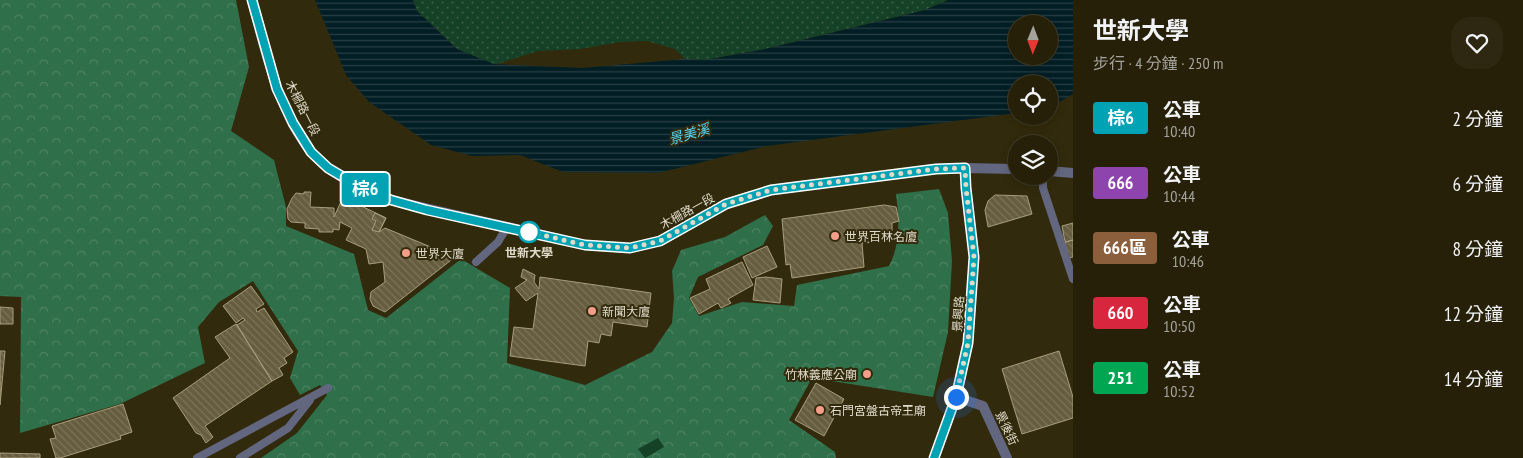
<!DOCTYPE html>
<html lang="zh-TW">
<meta charset="utf-8">
<style>
:root{--surface:#262009;--page:#2e2812;--text:#f1f3f6;--muted:#a4a39c;--line:#423e2a}
body{margin:0;font-family:"PT Sans Narrow","Noto Sans TC",sans-serif;background:var(--page);color:var(--text);height:100vh;display:flex;flex-direction:column;font-size:19px;white-space:nowrap}
*{box-sizing:border-box;margin:0}
p{font-size:16px;color:var(--muted)}
.icon{flex:none;width:28px;height:28px;fill:none;stroke:currentColor;stroke-width:2;stroke-linecap:round;stroke-linejoin:round}
.map{position:relative;flex:1;overflow:hidden}
.drawer{display:flex;flex-direction:column;background:var(--surface);width:450px}
.drawer>*{flex:none}
.badge{padding:0 10px;border-radius:4px;font-size:18px;line-height:32px}
.needle{width:32px;rotate:181deg}
.fabs{position:absolute;left:1008px;top:15px;display:grid;gap:10px}
.fabs a{display:grid;place-items:center;width:50px;height:50px;border-radius:50%;background:var(--surface);box-shadow:0 2px 8px #0003,0 0 0 1px var(--line);font-size:25px}
.you{position:absolute;width:25px;height:25px;margin:-12px;border:4px solid #fff;border-radius:50%;background:#1a73e8;box-shadow:0 0 0 8px #1a73e833}
.map>.badge{position:absolute;translate:-50% -50%;box-shadow:0 0 0 2px #fff}
.round{display:grid;place-items:center;flex:none;width:52px;height:52px;border-radius:20px;background:var(--page)}
.headline{display:flex;align-items:center;justify-content:space-between;height:85px;padding:0 20px}
h1{font-size:24px;font-weight:700;line-height:38px}
ul{padding:0;list-style:none}
li{display:flex;align-items:center;gap:15px;height:65px;padding:0 20px}
li div{flex:1}
li b{display:block;font-size:19px}
li em{font-style:normal}
li .badge{min-width:55px;font-weight:700;text-align:center}
main{display:flex;flex:1;min-height:0}
.map>svg:first-child{display:block}
.grass{fill:url(#grass-dots)}
.forest{fill:url(#forest-crowns)}
.pitch{fill:#154127}
.water{fill:url(#water-rules);fill-rule:evenodd}
.building{fill:url(#building-back-hatch);stroke:#a79d7c}
.lines{fill:none;stroke-linecap:round;stroke-linejoin:round}
.service{stroke:#62667f;stroke-width:8}
.minor{stroke:#62667f;stroke-width:10}
.tertiary{stroke:#62667f;stroke-width:10}
.line-casing{stroke:#fff;stroke-width:11}
.line{stroke:#00a3b4;stroke-width:8}
.walk{stroke:#e0daca;stroke-width:5;stroke-dasharray:0 9}
.stop-dot{fill:#fff;stroke:#00a3b4;stroke-width:2.5}
.poi-dot{fill:#f49e89;stroke:#322a0c;stroke-width:2}
.labels{text-anchor:middle;dominant-baseline:central;stroke-width:4;stroke-linejoin:round;paint-order:stroke}
.street-label{font-size:12px;fill:#e0daca;stroke:#322a0c}
.poi-label{font-size:12px;fill:#e0daca;stroke:#322a0c;text-anchor:start}
.stop-label{font-size:12px;font-weight:bold;fill:#e0daca;stroke:#322a0c}
.water-label{font-size:14px;font-style:italic;fill:#53d6f7;stroke:#322a0c}
</style>
<main>
<div class="map">
<svg width="1073" height="458" viewBox="0 0 1073 458">
<defs>
<pattern id="grass-dots" width="8" height="8" patternUnits="userSpaceOnUse" patternTransform="scale(1.25)"><rect width="8" height="8" fill="#154127"/><path d="M2 2h.1M6 6h.1" fill="none" stroke="#375c45" stroke-width="1.8" stroke-linecap="round"/></pattern>
<pattern id="forest-crowns" width="20" height="18" patternUnits="userSpaceOnUse" patternTransform="scale(1.25)"><rect width="20" height="18" fill="#2f6f49"/><path d="M2 6a3 3 0 1 1 6 0M12 15a3 3 0 1 1 6 0" fill="none" stroke="#4d8362"/></pattern>
<pattern id="water-rules" width="6" height="5" patternUnits="userSpaceOnUse" patternTransform="scale(1.25)"><rect width="6" height="5" fill="#021e25"/><path d="M0 2.5h6" fill="none" stroke="#273e43"/></pattern>
<pattern id="building-back-hatch" width="6" height="6" patternUnits="userSpaceOnUse" patternTransform="scale(1.25)"><rect width="6" height="6" fill="#665d3f"/><path d="M-1 5l2 2M0 0l6 6M5-1l2 2" fill="none" stroke="#7c7459"/></pattern>
</defs>
<rect width="100%" height="100%" fill="#322a0c"/>
<path class="grass" d="M413,0H948L925,10L761,50L704,60L685,59L675,49L647,41L620,42L580,49L538,51L494,65L457,49L417,11Z"/>
<path class="forest" d="M0,0H236L249,67L231,131L274,160L286,207V226L354,254L368,310L386,318L461,259L510,288L507,363L585,385L652,352L672,323L674,298L672,271L681,250L725,237L765,215L773,226L763,245L698,277L689,298L699,316L742,302L794,306L797,285L889,266C901,243 899,219 896,194L939,189L948,213L952,261L948,332L933,397L812,378L789,420L835,452L836,458H261L297,433L327,395L320,385L300,395L290,378L298,351L253,281L219,302L198,327L205,363L120,404L20,433L21,297L0,296Z"/>
<path class="pitch" d="M658,438L664,447L645,458L638,449Z"/>
<path class="water" d="M315,0H413L417,11L457,49L494,64L582,68L685,59L704,60L761,50L925,10L948,0H1073V94L1049,108V84H1016V113L767,146L658,173L563,172L520,155L472,156L431,145L369,102L346,75ZM1016,24H1049V56H1016Z"/>
<path class="building" d="M304,192H311L310,207L334,208V217L343,197L386,218L379,232L385,228L455,257L385,312L373,306L370,299L371,292L385,282L383,262L369,264L366,249L346,240L352,228L340,222L339,230L333,229V232H319V229L305,228V223L291,222L288,219L287,209L292,198L296,193L304,194Z
M995,195L1027,196L1032,214L988,227L985,210L988,201Z
M884,205L896,207L899,221L892,223V231L880,242L862,243L864,267L792,278L790,264L786,265L782,219Z
M375,213L386,218L379,232L372,230L376,221L372,219Z
M1073,223V240L1065,242L1062,226Z
M1073,240V257L1068,258L1065,242Z
M767,246L777,267L752,278L743,257Z
M742,262L753,285L728,299L731,303L721,308L718,303L699,314L690,298L710,289L706,279Z
M523,269L535,275L534,282L539,289L540,277L651,293L647,327L613,322L611,336L601,334L599,343L588,341L585,366L510,356L514,327L533,329L538,293L526,301L515,288L527,280L521,277Z
M766,277L782,279L780,303L753,300L756,278Z
M251,286L264,304L256,309L257,312L264,308L293,352L284,358L287,363L279,368L283,375L272,381L237,325L245,320L243,318L236,323L223,306Z
M0,307L13,308V324H0Z
M236,324L272,381L205,426L213,437L206,443L201,435L196,433L173,398L230,358L215,337Z
M0,351H5L0,405Z
M1059,351L1073,397V418L1022,434L1002,369Z
M816,383L844,399L824,436L795,420Z
M123,404L132,432L120,436L121,439L60,458H56L50,439L56,438L52,426Z
M0,453L40,454V458H0Z"/>
<g class="lines">
<path class="service" d="M1043,176V188L1073,279
M476,262L498,242L507,227
M197,458L328,388
M240,458L288,428L310,400"/>
<path class="minor" d="M956,397L983,406L1007,458"/>
<path class="tertiary" d="M252,0C265,52 284,136 329,169C348,182 370,191 391,200L585,245L630,248L660,241L726,204L771,190L936,169L965,168L1016,169
M1049,171L1073,173
M934,458L956,397L968,343L974,257L966,188L965,168"/>
</g>
<g class="lines">
<g class="line-casing">
<path id="line" d="M252,0L277,89L293,123L311,152L328,168L360,187L391,200L427,210L585,245L630,248L660,241L726,204L771,190L936,169L965,168L966,188L974,257L968,343L956,397L934,458"/>
</g>
<use href="#line" class="line"/>
<path class="walk" d="M529,232L585,245L630,248L660,241L726,204L771,190L936,169L965,168L966,188L974,257L968,343L956,397"/>
</g>
<circle class="stop-dot" cx="529" cy="232" r="10"/>
<g class="poi-dot">
<circle cx="835" cy="236" r="5"/>
<circle cx="406" cy="253" r="5"/>
<circle cx="592" cy="311" r="5"/>
<circle cx="867" cy="374" r="5"/>
<circle cx="820" cy="410" r="5"/>
</g>
<g class="labels">
<g class="street-label">
<text transform="translate(303 108) rotate(63)">木柵路一段</text>
<text transform="translate(687 211) rotate(-29)">木柵路一段</text>
<text transform="translate(958 314) rotate(-86)">景興路</text>
<text transform="translate(1007 428) rotate(65)">景後街</text>
</g>
<g class="poi-label">
<text x="845" y="236">世界百林名廈</text>
<text x="416" y="253">世界大廈</text>
<text x="602" y="311">新聞大廈</text>
<text x="857" y="374" text-anchor="end">竹林義應公廟</text>
<text x="830" y="410">石門宮盤古帝王廟</text>
</g>
<g class="stop-label">
<text x="529" y="252">世新大學</text>
</g>
<g class="water-label">
<text transform="translate(689 134) rotate(-16)">景美溪</text>
</g>
</g>
</svg>
<div class="fabs">
<a><svg class="needle" viewBox="-14 -14 28 28"><path d="M0-13l5 13h-10z" fill="#e53935"/><path d="M0 13l5-13h-10z" fill="#a4a39c"/></svg></a>
<a><svg class="icon" aria-label="locate" viewBox="0 0 24 24"><circle cx="12" cy="12" r="6"/><path d="M12 2v4M12 18v4M2 12h4M18 12h4"/></svg></a>
<a><svg class="icon" aria-label="layers" viewBox="0 0 24 24"><path d="M12 4l9 5-9 5-9-5zM3 14l9 5 9-5"/></svg></a>
</div>
<div class="you" style="left:956px;top:397px"></div>
<b class="badge" style="left:365px;top:189px;background:#00a3b4;color:#fff">棕6</b>
</div>
<section class="drawer">
<div class="headline"><div><h1>世新大學</h1><p>步行 · 4 分鐘 · 250 m</p></div><a class="round"><svg class="icon" aria-label="heart" viewBox="0 0 24 24"><path d="M12 20l-8-8c-3-5 5-10 8-4 3-6 11-1 8 4z"/></svg></a></div>
<ul>
<li><span class="badge" style="background:#00a3b4;color:#fff">棕6</span><div><b>公車</b><p>10:40</p></div><em>2 分鐘</em></li>
<li><span class="badge" style="background:#8e44ad;color:#fff">666</span><div><b>公車</b><p>10:44</p></div><em>6 分鐘</em></li>
<li><span class="badge" style="background:#8b5e3c;color:#fff">666區</span><div><b>公車</b><p>10:46</p></div><em>8 分鐘</em></li>
<li><span class="badge" style="background:#d7263d;color:#fff">660</span><div><b>公車</b><p>10:50</p></div><em>12 分鐘</em></li>
<li><span class="badge" style="background:#00a651;color:#fff">251</span><div><b>公車</b><p>10:52</p></div><em>14 分鐘</em></li>
</ul>
</section>
</main>
